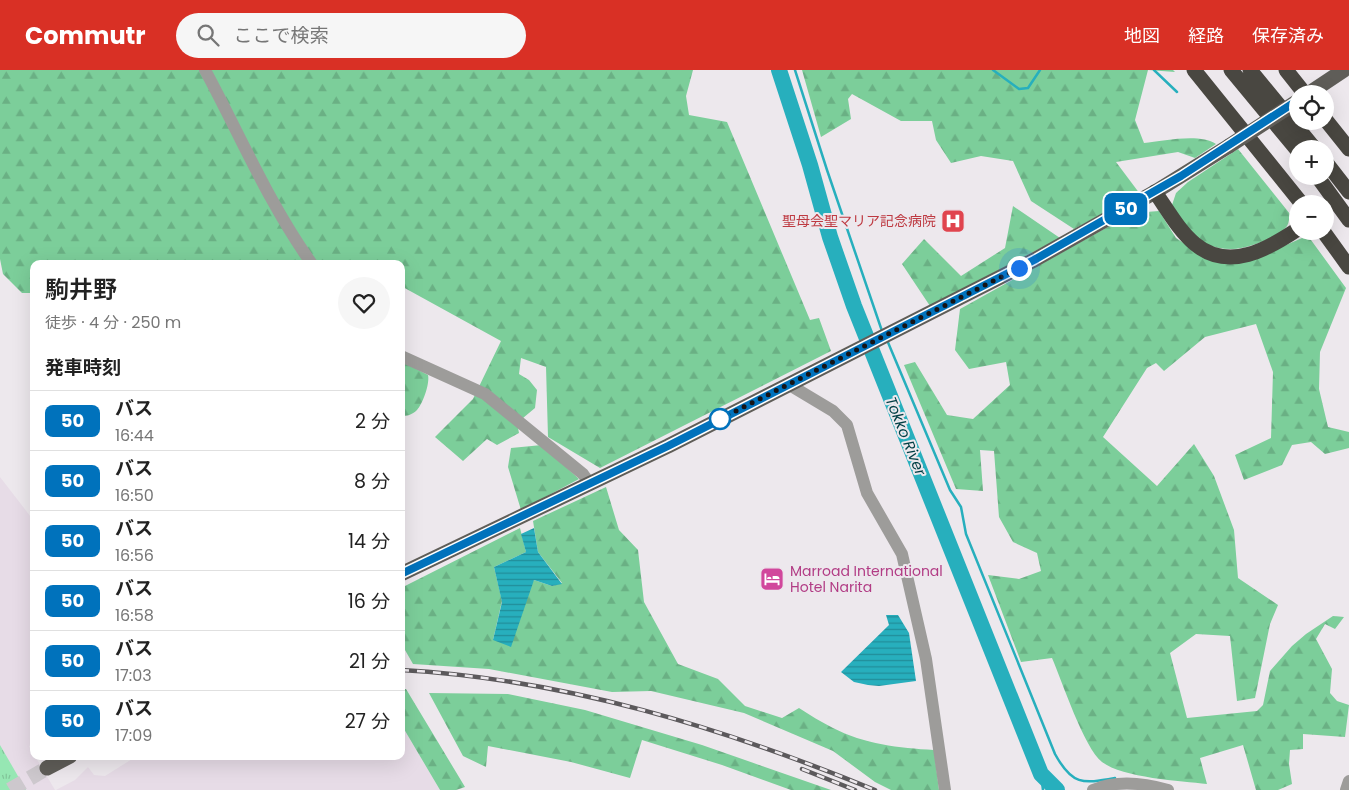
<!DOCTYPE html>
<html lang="ja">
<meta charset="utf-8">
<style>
:root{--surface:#fff;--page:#f6f6f6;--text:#222;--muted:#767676;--line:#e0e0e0;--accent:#d93025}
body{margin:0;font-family:Poppins,"Noto Sans JP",sans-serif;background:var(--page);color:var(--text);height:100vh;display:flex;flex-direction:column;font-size:19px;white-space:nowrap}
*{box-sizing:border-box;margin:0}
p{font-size:16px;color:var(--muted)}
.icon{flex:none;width:28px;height:28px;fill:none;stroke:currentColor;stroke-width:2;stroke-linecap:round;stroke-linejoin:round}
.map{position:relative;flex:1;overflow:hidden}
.panel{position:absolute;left:30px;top:190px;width:375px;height:500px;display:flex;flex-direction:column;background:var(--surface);border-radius:10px;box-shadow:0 5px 20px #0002}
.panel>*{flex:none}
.badge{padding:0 10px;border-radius:8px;font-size:18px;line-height:32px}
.buttons{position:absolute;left:1289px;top:15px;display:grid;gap:10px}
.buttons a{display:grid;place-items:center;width:45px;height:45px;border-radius:50%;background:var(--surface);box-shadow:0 5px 20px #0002;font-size:25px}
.you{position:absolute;width:25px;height:25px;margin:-12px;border:4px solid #fff;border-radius:50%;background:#1a73e8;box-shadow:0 0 0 8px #1a73e833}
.map>.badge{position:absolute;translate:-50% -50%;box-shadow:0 0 0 2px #fff}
h2{padding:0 15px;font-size:19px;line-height:45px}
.round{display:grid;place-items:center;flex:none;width:52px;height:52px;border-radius:26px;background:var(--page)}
.headline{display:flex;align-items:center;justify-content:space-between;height:85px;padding:0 15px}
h1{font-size:24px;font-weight:600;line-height:38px}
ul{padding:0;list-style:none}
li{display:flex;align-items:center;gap:15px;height:60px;padding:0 15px;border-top:1px solid var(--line)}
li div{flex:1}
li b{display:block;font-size:19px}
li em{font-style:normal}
li .badge{min-width:55px;font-weight:700;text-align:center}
header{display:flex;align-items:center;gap:30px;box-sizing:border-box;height:70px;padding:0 25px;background:var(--accent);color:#fff}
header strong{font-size:24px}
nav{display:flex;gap:28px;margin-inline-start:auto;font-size:18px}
.search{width:350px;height:45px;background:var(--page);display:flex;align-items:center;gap:12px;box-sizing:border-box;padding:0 18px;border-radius:28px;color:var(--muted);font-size:19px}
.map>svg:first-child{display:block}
.built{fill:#e7dce7}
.grass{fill:url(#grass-tufts)}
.forest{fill:url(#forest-firs)}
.water{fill:url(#water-rules)}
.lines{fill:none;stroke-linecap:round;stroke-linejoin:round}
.stream{stroke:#27afbd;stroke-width:2.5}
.river{stroke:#27afbd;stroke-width:16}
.major-tunnel{stroke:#cdc8cd;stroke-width:15;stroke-dasharray:15 8;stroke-linecap:butt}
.minor{stroke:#9d9c9a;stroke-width:12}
.major{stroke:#5f5d58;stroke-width:15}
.highway{stroke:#494741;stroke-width:15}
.rail-casing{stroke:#5c595c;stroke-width:4.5}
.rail{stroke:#ede8ed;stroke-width:2.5;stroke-dasharray:8;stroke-linecap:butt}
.major-bridge{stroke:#5f5d58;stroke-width:15}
.line-casing{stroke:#fff;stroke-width:11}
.line{stroke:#0072bc;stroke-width:8}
.walk{stroke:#161416;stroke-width:5;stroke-dasharray:0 9}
.stop-dot{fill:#fff;stroke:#0072bc;stroke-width:2.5}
.labels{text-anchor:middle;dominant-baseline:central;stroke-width:4;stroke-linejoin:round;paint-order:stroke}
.health-label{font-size:14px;fill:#be3a42;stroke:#ede8ed;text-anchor:end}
.hotel-label{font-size:14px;fill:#b23c85;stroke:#ede8ed;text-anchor:start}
.water-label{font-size:15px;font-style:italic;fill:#013e44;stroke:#ede8ed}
</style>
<header>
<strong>Commutr</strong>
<div class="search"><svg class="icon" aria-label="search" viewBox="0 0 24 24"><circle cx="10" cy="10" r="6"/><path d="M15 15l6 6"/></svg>ここで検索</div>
<nav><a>地図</a><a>経路</a><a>保存済み</a></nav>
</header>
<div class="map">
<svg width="1349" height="720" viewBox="0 0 1349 720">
<defs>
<pattern id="grass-tufts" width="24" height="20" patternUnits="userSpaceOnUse" patternTransform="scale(1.25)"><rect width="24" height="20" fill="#96e7b3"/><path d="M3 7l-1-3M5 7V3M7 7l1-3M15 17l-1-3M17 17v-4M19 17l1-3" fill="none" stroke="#81c599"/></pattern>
<pattern id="forest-firs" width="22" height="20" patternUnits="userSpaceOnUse" patternTransform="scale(1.25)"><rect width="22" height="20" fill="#7cce9a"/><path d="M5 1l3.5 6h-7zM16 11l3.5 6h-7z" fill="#6ab084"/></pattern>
<pattern id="water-rules" width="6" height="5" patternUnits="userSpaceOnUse" patternTransform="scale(1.25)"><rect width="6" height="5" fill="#27afbd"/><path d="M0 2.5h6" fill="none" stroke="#218d99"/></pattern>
</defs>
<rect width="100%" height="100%" fill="#ede8ed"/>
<path class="built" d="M0,407L34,451V673L29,676L34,686H35L55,720H0Z
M401,654L440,720H56L75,710L88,697L94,705L105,706L137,686H401Z"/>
<path class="grass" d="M0,675L26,720H0Z"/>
<path class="forest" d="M0,0H693L686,26L689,45L727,52L810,250L819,248L831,281L600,398L548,367L546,297L521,288L519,304L529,310L537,320L535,338L517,353L519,363L497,375L487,369L463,391L435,367L473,329L501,271L401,216V194H34V223H22L3,204L0,189Z
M802,0H1173L1175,2L1148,0L1135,50L1144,73C1163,71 1200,63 1216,74L1195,88L1178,82L1116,92L1140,124L1074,159L1031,131L1013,91L981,86L951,93L936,70L932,51H901L852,24L848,29L851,49L821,67Z
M1238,79L1290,144C1289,148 1289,153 1287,156C1280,167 1245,180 1231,179C1222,179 1213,177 1205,174C1190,167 1181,148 1172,135L1176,123L1188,112Z
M1013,136L1060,168L930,236L902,194L924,169L961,206L1005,178Z
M1159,141L1176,168L1200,184L1249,191L1302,168L1311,170L1346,218L1320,282L1319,319L1328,357L1349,362V378L1325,384L1311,372L1292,375L1282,395L1244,410L1235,385L1271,368L1273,302L1256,254L1205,267L1164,301L1156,293L1147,298L1103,367L1157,416L1194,374L1214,406L1234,460L1238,508L1278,535L1270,554L1255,628L1237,631L1230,566L1196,564L1170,583L1187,648L1257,641L1263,635L1270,601L1292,576L1306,564L1333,546L1344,547L1335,559L1325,554L1316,569L1332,599L1330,623L1337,631L1349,635L1345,667L1303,664V679L1290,680L1289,694L1292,714L1278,720H1256L1243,675L1200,688L1207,714C1181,711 1123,708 1102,692C1084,678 1062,611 1052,588L1021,592L988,505L1019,509L1041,501L1037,483L1013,472L999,447L994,381L980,380L983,421L956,419L904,295L915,292L947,345L973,349L1010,315L1006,292L969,299L955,280L960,239L1133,143Z
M401,291L428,305C430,313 423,334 417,340C412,345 407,346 401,346Z
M542,375L579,409L521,440L508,397L511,378Z
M606,417L619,460L638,480L644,532L678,594L718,609L745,636L782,648L799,638C810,645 821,652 833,658C864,674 899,678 934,680L939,720H891L875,712L833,681L744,643L651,621L612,622L489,599L413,594L401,573V518L520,458L526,482L494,497L502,531L493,570L534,510L552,516L562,513L538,482L533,451Z
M401,619H406L465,717L456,720H440L401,654Z
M429,623L508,624L585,640L702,675L831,720H791L722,695L642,670L630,708L571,692L488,676L486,697L463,686Z"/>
<path class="water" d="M534,458L538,482L562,514L552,516L534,510L511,577L493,570L502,532L494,497L526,482L521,464Z
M886,545H898L909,563L916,611L879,616L868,615L854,612L841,602L889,555Z"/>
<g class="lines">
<path class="stream" d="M795,0L827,100L882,261
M993,0L1019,19L1028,18L1040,0
M1154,0L1177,22
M887,270L950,420L961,437L966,464L1055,684C1072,715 1082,714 1115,708
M1041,704L1043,720"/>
<path class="river" d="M779,0L810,95L830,167L854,236L1041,704L1057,720"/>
<path class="major-tunnel" d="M10,720L47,698"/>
<path class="minor" d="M205,0C240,65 269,134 312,194
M401,286L485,324L583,404L590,414
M788,314L833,341L847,355L867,423L902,484L926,589L945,720
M1093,720C1116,710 1144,713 1168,720
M1346,720L1349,711"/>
<path class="major" d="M1308,24L1344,0
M401,504L668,376L1034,190L1155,122L1229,76
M47,698L70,686"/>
<path class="highway" d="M1194,0L1302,134
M1231,0L1298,81
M1250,0L1315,79
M1286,0L1305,24
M1325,49L1349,79
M1325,91L1349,122
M1317,106L1349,150
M1155,122C1167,139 1179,161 1195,174C1229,202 1268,179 1298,159
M1323,161L1349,197"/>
<g class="rail-casing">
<path id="rail" d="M401,600C566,609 723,658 875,720
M802,699L855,720"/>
</g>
<use href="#rail" class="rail"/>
<path class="major-bridge" d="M1229,76L1298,31"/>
</g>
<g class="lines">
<g class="line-casing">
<path id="line" d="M401,504L668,376L1034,190L1181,106L1298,30"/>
</g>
<use href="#line" class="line"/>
<path class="walk" d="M720,349L1019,198"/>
</g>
<defs>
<g id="hospital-square" transform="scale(1.25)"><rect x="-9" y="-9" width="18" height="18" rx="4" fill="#e0444e" stroke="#ede8ed"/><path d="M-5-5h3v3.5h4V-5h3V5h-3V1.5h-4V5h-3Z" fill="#fff"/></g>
<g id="hotel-square" transform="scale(1.25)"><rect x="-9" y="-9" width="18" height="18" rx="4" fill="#d1479c" stroke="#ede8ed"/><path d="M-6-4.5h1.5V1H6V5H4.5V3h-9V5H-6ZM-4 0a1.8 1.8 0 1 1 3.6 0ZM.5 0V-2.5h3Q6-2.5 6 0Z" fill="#fff"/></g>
</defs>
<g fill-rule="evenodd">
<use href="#hospital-square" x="953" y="151"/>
<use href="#hotel-square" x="772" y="509"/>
</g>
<circle class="stop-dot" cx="720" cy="349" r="10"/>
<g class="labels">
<g class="health-label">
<text x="936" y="151">聖母会聖マリア記念病院</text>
</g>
<g class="hotel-label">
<text x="790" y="501">Marroad International<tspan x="790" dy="16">Hotel Narita</tspan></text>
</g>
<g class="water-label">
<text transform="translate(906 366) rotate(68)">Tokko River</text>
</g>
</g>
</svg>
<div class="buttons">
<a><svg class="icon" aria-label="locate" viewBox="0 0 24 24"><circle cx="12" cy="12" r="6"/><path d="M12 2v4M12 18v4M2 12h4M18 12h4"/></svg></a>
<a>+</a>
<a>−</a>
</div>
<div class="you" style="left:1019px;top:198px"></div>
<b class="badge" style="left:1126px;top:139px;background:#0072bc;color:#fff">50</b>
<section class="panel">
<div class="headline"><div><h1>駒井野</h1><p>徒歩 · 4 分 · 250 m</p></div><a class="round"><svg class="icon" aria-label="heart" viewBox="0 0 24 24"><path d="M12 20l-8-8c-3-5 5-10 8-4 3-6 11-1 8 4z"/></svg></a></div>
<h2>発車時刻</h2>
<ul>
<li><span class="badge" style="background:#0072bc;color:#fff">50</span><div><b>バス</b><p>16:44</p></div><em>2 分</em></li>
<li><span class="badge" style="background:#0072bc;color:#fff">50</span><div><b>バス</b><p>16:50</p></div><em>8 分</em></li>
<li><span class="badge" style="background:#0072bc;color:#fff">50</span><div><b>バス</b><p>16:56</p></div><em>14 分</em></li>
<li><span class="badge" style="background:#0072bc;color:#fff">50</span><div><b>バス</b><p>16:58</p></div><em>16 分</em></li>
<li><span class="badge" style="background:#0072bc;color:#fff">50</span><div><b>バス</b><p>17:03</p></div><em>21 分</em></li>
<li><span class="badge" style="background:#0072bc;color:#fff">50</span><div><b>バス</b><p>17:09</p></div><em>27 分</em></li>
</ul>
</section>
</div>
